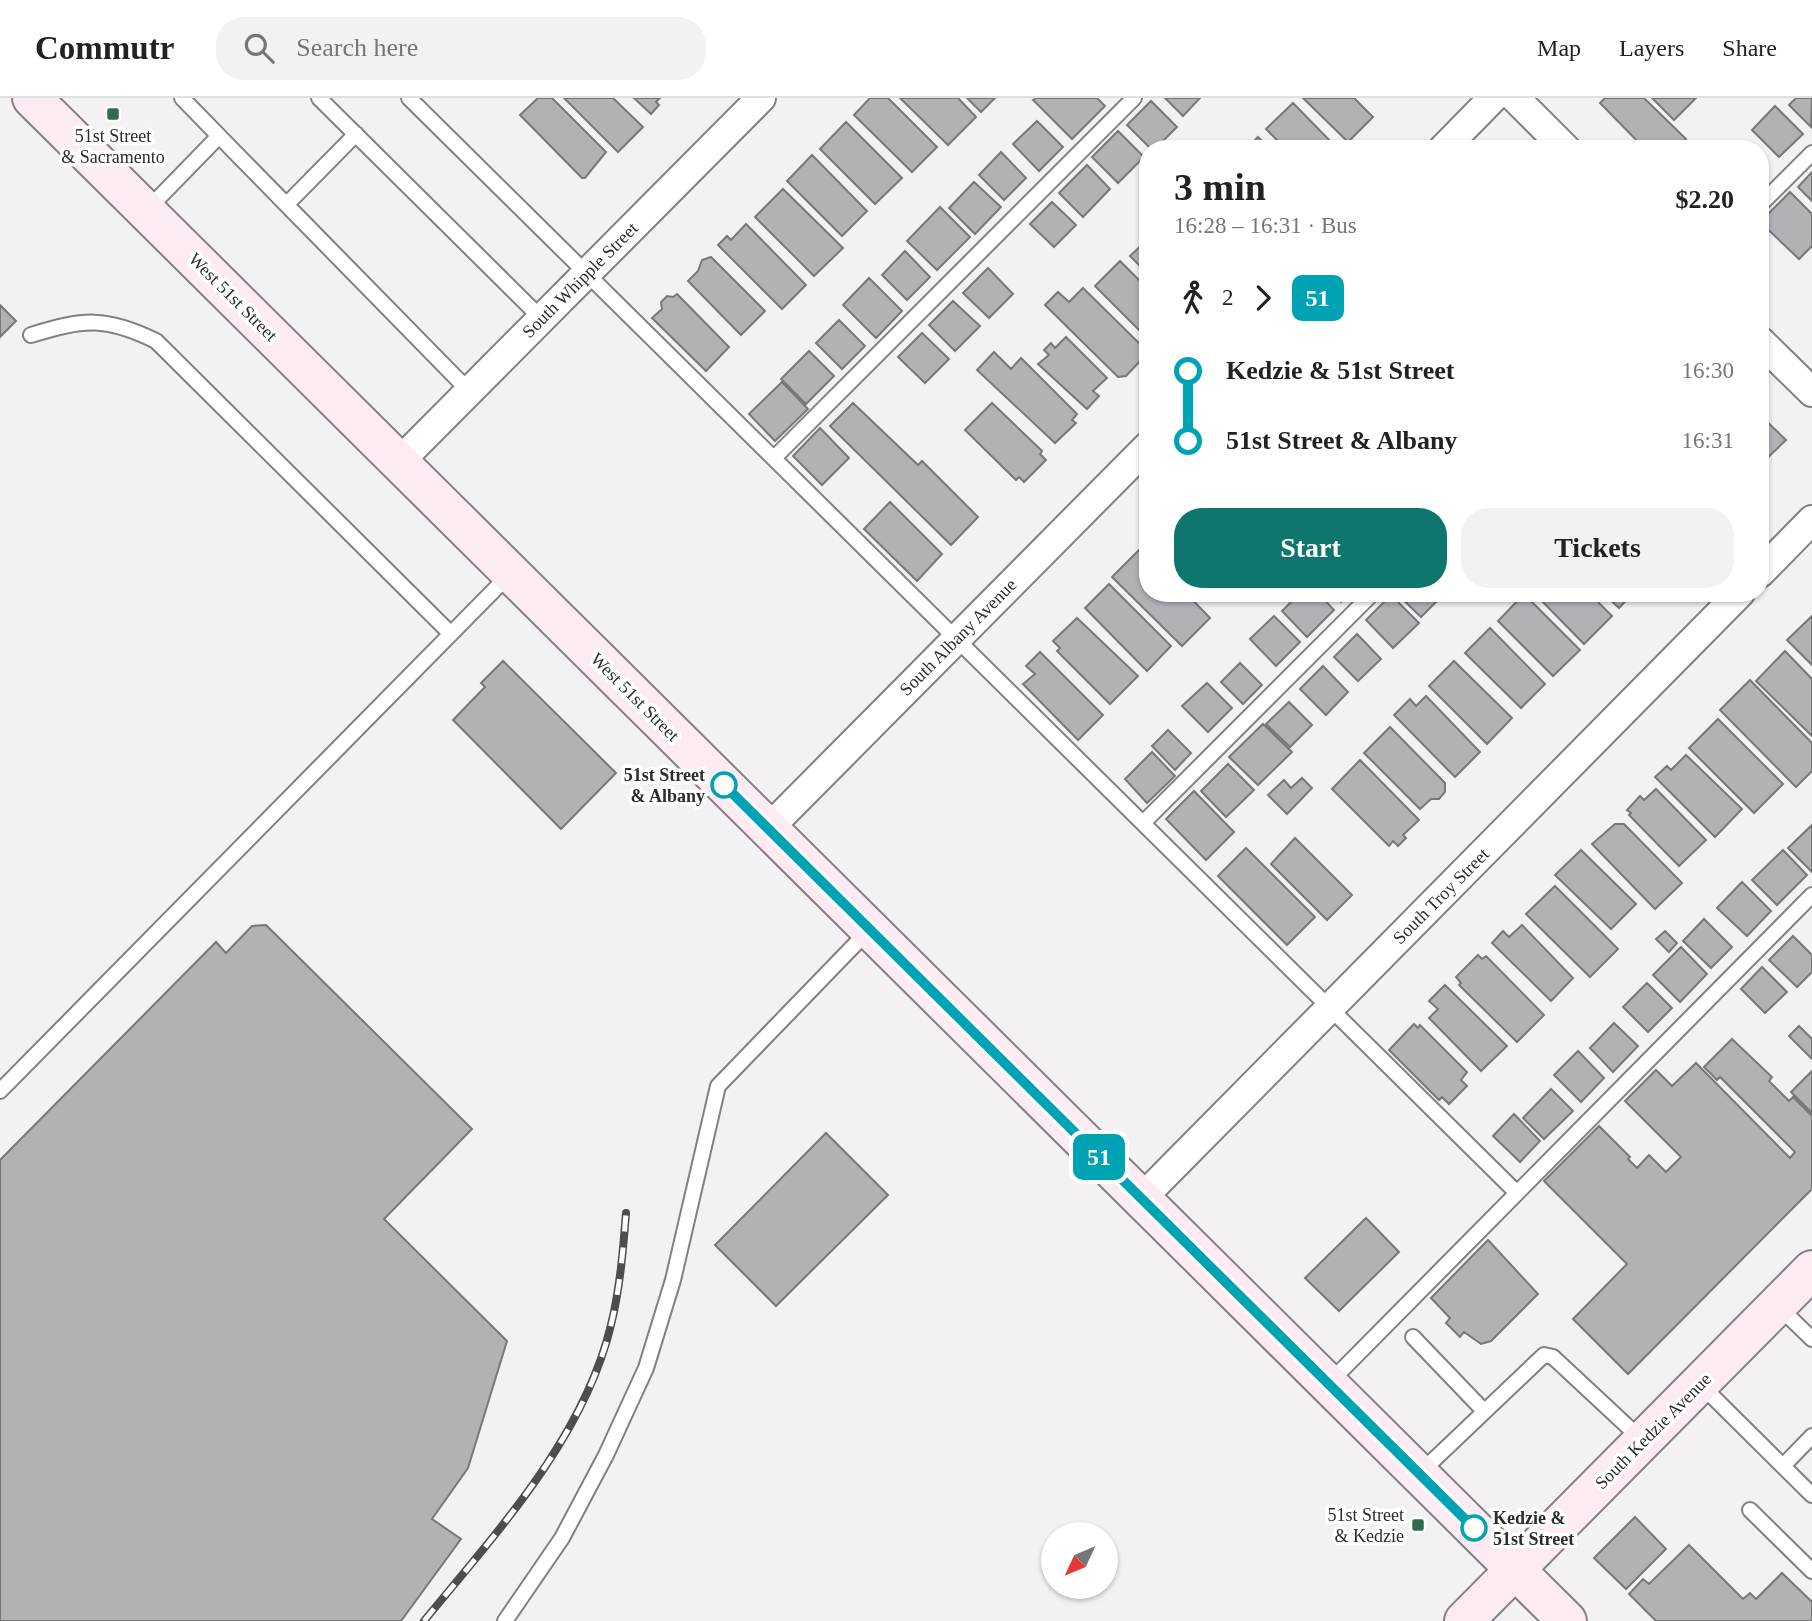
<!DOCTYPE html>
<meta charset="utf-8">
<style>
:root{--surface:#fff;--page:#f2f2f2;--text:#222;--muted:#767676;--line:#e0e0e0;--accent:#0f766e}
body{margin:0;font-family:"Times New Roman",serif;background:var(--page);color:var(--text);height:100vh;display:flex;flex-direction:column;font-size:26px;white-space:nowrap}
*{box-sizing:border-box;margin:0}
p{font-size:23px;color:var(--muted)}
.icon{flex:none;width:38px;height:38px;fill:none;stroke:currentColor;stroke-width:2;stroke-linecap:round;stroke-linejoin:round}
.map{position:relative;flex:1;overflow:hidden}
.sheet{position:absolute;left:1139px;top:42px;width:630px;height:462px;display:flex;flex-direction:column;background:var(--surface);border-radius:28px;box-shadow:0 2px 5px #0004}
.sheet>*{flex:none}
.badge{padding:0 14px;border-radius:10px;font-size:24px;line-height:46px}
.needle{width:46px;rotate:226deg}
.controls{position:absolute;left:1041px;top:1424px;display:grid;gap:14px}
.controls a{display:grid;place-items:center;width:77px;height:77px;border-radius:50%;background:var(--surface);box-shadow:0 2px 5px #0004;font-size:35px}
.map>.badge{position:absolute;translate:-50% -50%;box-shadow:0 0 0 4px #fff}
.legs{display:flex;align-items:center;gap:10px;height:77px;padding:0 35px;font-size:23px}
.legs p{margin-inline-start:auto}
.summary{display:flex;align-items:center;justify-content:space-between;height:119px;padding:0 35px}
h1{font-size:38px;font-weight:800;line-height:52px}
.primary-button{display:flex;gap:14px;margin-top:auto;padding:14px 35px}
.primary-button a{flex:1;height:80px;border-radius:28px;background:var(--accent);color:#fff;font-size:28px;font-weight:800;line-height:80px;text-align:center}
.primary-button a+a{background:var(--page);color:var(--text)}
ul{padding:0 35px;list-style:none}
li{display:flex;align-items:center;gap:24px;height:70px;font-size:26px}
li i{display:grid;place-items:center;width:10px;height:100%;margin:0 9px;background:currentColor}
li i::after{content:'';width:18px;height:18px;margin:-9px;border:5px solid;border-radius:50%;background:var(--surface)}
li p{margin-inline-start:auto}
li:first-child i{background:linear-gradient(#0000 50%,currentColor 0)}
li:last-child i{background:linear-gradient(currentColor 50%,#0000 0)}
header{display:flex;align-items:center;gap:42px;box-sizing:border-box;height:98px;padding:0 35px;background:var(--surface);border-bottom:2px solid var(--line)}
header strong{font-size:33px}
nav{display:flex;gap:38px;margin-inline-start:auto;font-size:24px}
.search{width:490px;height:63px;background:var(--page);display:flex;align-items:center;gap:18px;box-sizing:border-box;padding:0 24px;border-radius:28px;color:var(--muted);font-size:26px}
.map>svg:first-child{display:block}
.building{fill:#b1b1b6;stroke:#78787c;stroke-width:2}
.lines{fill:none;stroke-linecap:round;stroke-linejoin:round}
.lane-casing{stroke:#837f83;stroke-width:18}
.street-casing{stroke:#837f83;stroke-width:32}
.secondary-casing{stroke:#837f83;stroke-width:42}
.lane{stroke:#fff;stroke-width:14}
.street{stroke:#fff;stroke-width:28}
.secondary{stroke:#fcebf2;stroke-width:38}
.rail-casing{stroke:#4e4c4e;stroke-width:8}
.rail{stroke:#fff;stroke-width:5;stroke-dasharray:16;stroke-linecap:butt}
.line-1-casing{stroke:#fff;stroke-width:16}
.line-1{stroke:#00a3b4;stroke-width:10}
.poi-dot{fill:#316951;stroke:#fff;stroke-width:2.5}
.stop-1-dot{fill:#fff;stroke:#00a3b4;stroke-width:3.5}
.labels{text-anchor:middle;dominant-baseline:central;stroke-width:7;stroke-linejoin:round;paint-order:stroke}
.poi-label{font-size:18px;fill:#2d2c2d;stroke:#fff}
.street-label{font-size:18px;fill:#2d2c2d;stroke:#fff}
.stop-label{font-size:18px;font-weight:bold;fill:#2d2c2d;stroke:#fff;text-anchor:end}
</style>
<header>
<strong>Commutr</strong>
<div class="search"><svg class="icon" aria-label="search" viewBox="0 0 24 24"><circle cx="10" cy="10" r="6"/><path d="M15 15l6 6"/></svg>Search here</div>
<nav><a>Map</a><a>Layers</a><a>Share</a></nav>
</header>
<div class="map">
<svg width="1812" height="1523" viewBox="0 0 1812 1523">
<rect width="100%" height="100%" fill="#f4f1f5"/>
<path class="building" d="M538,0H552L606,54L585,80H582L520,17Z
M564,0H613L643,29L618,54Z
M634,0H660L656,4L659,7L651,16Z
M870,0H888L937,49L912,74L854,17Z
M900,0H958L976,19L948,47Z
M967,0H995L981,14Z
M1036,0H1097L1105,8L1072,41L1033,2Z
M1165,0H1200L1183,18Z
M1303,0H1354L1373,19L1348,44Z
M1605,0H1644L1686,41L1677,51H1645L1600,5Z
M1652,0H1696L1674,22Z
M1796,0H1812L1811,29L1789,7Z
M1151,3L1177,29L1155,51H1151L1127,27Z
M1293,5L1338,51H1286L1266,31Z
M1775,8L1803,36L1779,59L1752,32Z
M1037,23L1063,49L1039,73L1013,46Z
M846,24L902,80L875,106L820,51Z
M1118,33L1144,59L1118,85L1092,59Z
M1258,39L1270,51H1246Z
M1001,54L1026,80L1004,102L979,77Z
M812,57L867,113L842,138L787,83Z
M1087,67L1110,91L1083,119L1059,95Z
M1812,74V103L1798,89Z
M974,84L1001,109L975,136L949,110Z
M783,91L843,150L814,178L755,119Z
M1790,94L1812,116V148L1799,161L1760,124Z
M1052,104L1076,127L1054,149L1030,126Z
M940,109L970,139L937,172L907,143Z
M746,126L806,187L782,211L718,147L727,138L731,142Z
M1148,141V176L1130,158Z
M905,153L930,179L907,202L882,177Z
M711,159L765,213L741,237L688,183L698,173L702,162Z
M1120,163L1148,191V241L1095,188Z
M988,170L1013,196L989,220L963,195Z
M869,180L902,213L876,240L843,207Z
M1083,190L1145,251L1142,255V261L1126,278L1118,279L1045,207L1058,194L1069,204Z
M677,196L729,249L706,273L652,220L662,211L661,204L667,198L673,199Z
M953,203L980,228L955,253L929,227Z
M0,207L16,223L0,239Z
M839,222L865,248L842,271L816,245Z
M922,235L949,261L925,285L898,259Z
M1066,239L1107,280L1093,293L1099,298L1087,311L1038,266L1049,257L1044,252L1051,245L1055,250Z
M809,253L834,278L806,306L781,281Z
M994,254L1011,271L1021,260L1077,316L1072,322L1076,325L1055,345L977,272Z
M782,284L808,311L775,343L749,316Z
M853,305L918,367L922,363L978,419L951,447L830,328Z
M992,305L1042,353L1040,356L1046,362L1024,384L1019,379L1016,382L965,332Z
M1760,317L1786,342L1760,367Z
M820,330L849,360L822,387L793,358Z
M890,404L942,456L917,483L864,431Z
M1141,450L1148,457V495H1186L1210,520L1182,548L1112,479Z
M1109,486L1171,548L1147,573L1085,510Z
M1300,495H1318L1334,512L1307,539L1282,513Z
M1333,495H1350L1341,504Z
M1396,495H1441L1443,497L1421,519Z
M1534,495H1589L1612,518L1584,546Z
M1603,495H1633L1619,510Z
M1524,496L1580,552L1553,578L1498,523Z
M1391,497L1419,525L1393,550L1366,522Z
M1274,518L1300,544L1276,568L1250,541Z
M1812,518V567L1787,542Z
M1077,520L1138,578L1110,606L1057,553L1060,550L1053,543Z
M1490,530L1545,586L1521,610L1465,555Z
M1357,536L1381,561L1358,583L1334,559Z
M1785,553L1812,581V638L1756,583Z
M1040,554L1103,617L1078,642L1023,586L1035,576L1026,568Z
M503,563L616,675L561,731L453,622L485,589L481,585Z
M1454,563L1512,620L1487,646L1429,588Z
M1240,565L1262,587L1243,606L1221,584Z
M1323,568L1348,594L1326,617L1300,591Z
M1750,582L1812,645V673L1796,689L1720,612Z
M1207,585L1232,610L1208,634L1182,608Z
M1426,598L1480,654L1455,679L1394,617L1410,601L1416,608Z
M1289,604L1312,627L1290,649L1266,626Z
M1718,621L1783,686L1754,715L1689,650Z
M1263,626L1292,654L1258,687L1229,659Z
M1390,629L1445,685V694L1439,701H1431L1420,711L1364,655Z
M1168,632L1191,655L1175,672L1152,648Z
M1152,654L1175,678L1147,705L1125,681Z
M1686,657L1742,711L1715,739L1655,679L1667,668L1671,672Z
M1360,662L1419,722L1403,737L1406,740L1398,748L1393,743L1389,748L1332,691Z
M1228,666L1254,692L1226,719L1201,693Z
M1302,680L1312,690L1287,716L1268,697L1284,682L1291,690Z
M1656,691L1706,742L1679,768L1629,717L1631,715L1627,712L1640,698L1644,702Z
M1194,693L1234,734L1206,762L1166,721Z
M1615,726H1624L1682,785L1655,811L1592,746Z
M1812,727V774L1788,750Z
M1295,740L1352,797L1327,822L1271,766Z
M1246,750L1315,819L1287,847L1218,778Z
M1581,752L1636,806L1611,831L1555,777Z
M1783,752L1807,777L1777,807L1752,782Z
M1742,784L1771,813L1747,838L1717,810Z
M1555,788L1618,851L1590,879L1526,816Z
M1704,821L1732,849L1711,870L1683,843Z
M266,827L472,1031L384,1121L507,1243L468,1370L432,1421L461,1441L401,1523H0V1062L216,844L226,855L252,828Z
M1522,827L1573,880L1551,903L1492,845L1503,833L1509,839Z
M1665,833L1677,845L1669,854L1656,841Z
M1793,838L1812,857V874L1797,889L1769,862Z
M1681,849L1707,876L1680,904L1653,877Z
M1478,857L1482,861L1486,858L1544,917L1517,944L1459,887L1461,885L1456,879Z
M1762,869L1787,894L1765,915L1741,891Z
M1647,885L1672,910L1648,934L1623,909Z
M1445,887L1507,948L1481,973L1429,920L1438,911L1429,903Z
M1614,925L1638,948L1613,974L1590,950Z
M1414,926L1418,930L1420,927L1467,974L1461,982L1467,988L1449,1006L1442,999L1439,1002L1389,952Z
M1799,928L1812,941V961L1789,938Z
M1732,941L1772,979L1769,983L1789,1003L1793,999L1812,1018V1091L1628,1276L1573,1221L1627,1166L1544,1083L1599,1028L1630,1059L1628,1061L1637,1070L1649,1057L1666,1074L1681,1059L1625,1003L1656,972L1672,988L1696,965L1790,1060L1795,1054L1720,979L1717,982L1704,969Z
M1578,953L1604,980L1581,1004L1554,977Z
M1812,973V1015L1791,994Z
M1551,991L1573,1013L1544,1041L1523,1020Z
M1514,1016L1540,1043L1520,1064L1493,1038Z
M826,1035L888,1097L776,1208L715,1147Z
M1366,1120L1399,1154L1339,1213L1305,1180Z
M1488,1142L1538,1196L1491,1243L1481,1246L1464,1234L1460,1239L1446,1225L1450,1220L1431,1200Z
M1635,1419L1666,1451L1626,1491L1594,1460Z
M1689,1447L1743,1501L1750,1495L1756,1501L1782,1475L1812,1504V1523H1656L1629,1496L1643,1481L1649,1486Z"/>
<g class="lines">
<g class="lane-casing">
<path id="lane" d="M319,0L541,220
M409,0L1517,1095
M219,38L469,293
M288,105L356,36
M1760,107L1812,55
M147,112L219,38L182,0
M31,237C84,221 105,218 156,243L451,536
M774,360L1134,0
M1143,725L1373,495
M0,993L510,476
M1778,1208L1812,1241
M1413,1239L1484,1313
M1328,1286L1812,797
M1701,1287L1812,1397
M1783,1368L1812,1338
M1420,1375L1544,1257L1553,1259L1641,1341
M1750,1412L1812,1473
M505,1523L562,1440L606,1357L646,1270L673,1182L718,988L869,832"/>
</g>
<g class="street-casing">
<path id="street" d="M1515,0L1566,51
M1443,51L1493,0
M1760,243L1812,294
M399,364L761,0
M1760,475L1812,422
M768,731L1148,348
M1141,1101L1740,495"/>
</g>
<g class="secondary-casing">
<path id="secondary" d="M32,0L1567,1523
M1464,1523L1812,1172"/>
</g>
<use href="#lane" class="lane"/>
<use href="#street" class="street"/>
<use href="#secondary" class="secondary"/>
<g class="rail-casing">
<path id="rail" d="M424,1523C496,1435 584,1340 611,1227C620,1190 623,1153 626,1115"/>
</g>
<use href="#rail" class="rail"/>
</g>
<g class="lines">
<g class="line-1-casing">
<path id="line-1" d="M724,687L1474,1430"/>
</g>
<use href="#line-1" class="line-1"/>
</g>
<g class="poi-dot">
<rect x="106" y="9" width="14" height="14" rx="3.5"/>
<rect x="1411" y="1420" width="14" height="14" rx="3.5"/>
</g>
<g class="stop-1-dot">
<circle cx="724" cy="687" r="12"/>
<circle cx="1474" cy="1430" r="12"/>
</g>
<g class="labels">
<g class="poi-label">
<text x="113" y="38">51st Street<tspan x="113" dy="21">&amp; Sacramento</tspan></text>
<text x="1404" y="1417" text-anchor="end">51st Street<tspan x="1404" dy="21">&amp; Kedzie</tspan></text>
</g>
<g class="street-label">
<text transform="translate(580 182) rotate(-45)">South Whipple Street</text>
<text transform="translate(233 199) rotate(45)">West 51st Street</text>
<text transform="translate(958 539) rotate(-45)">South Albany Avenue</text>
<text transform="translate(635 599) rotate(45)">West 51st Street</text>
<text transform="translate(1441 798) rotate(-45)">South Troy Street</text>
<text transform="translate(1653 1333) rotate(-45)">South Kedzie Avenue</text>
</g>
<g class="stop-label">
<text x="705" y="677">51st Street<tspan x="705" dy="21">&amp; Albany</tspan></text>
<text x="1493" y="1420" text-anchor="start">Kedzie &amp;<tspan x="1493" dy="21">51st Street</tspan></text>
</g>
</g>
</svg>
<div class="controls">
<a><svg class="needle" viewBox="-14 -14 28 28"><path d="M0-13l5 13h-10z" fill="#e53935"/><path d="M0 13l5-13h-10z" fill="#767676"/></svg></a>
</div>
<b class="badge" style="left:1099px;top:1059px;background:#00a3b4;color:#fff">51</b>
<section class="sheet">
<div class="summary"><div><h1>3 min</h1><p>16:28 – 16:31 · Bus</p></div><b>$2.20</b></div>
<div class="legs"><svg class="icon" aria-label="walk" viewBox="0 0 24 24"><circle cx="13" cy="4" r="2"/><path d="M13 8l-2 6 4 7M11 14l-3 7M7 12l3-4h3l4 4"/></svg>2<svg class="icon" aria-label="forward" viewBox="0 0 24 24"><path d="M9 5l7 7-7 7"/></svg><b class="badge" style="background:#00a3b4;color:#fff">51</b></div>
<ul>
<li><i style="color:#00a3b4"></i><b>Kedzie &amp; 51st Street</b><p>16:30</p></li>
<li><i style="color:#00a3b4"></i><b>51st Street &amp; Albany</b><p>16:31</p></li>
</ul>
<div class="primary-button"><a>Start</a><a>Tickets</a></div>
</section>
</div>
